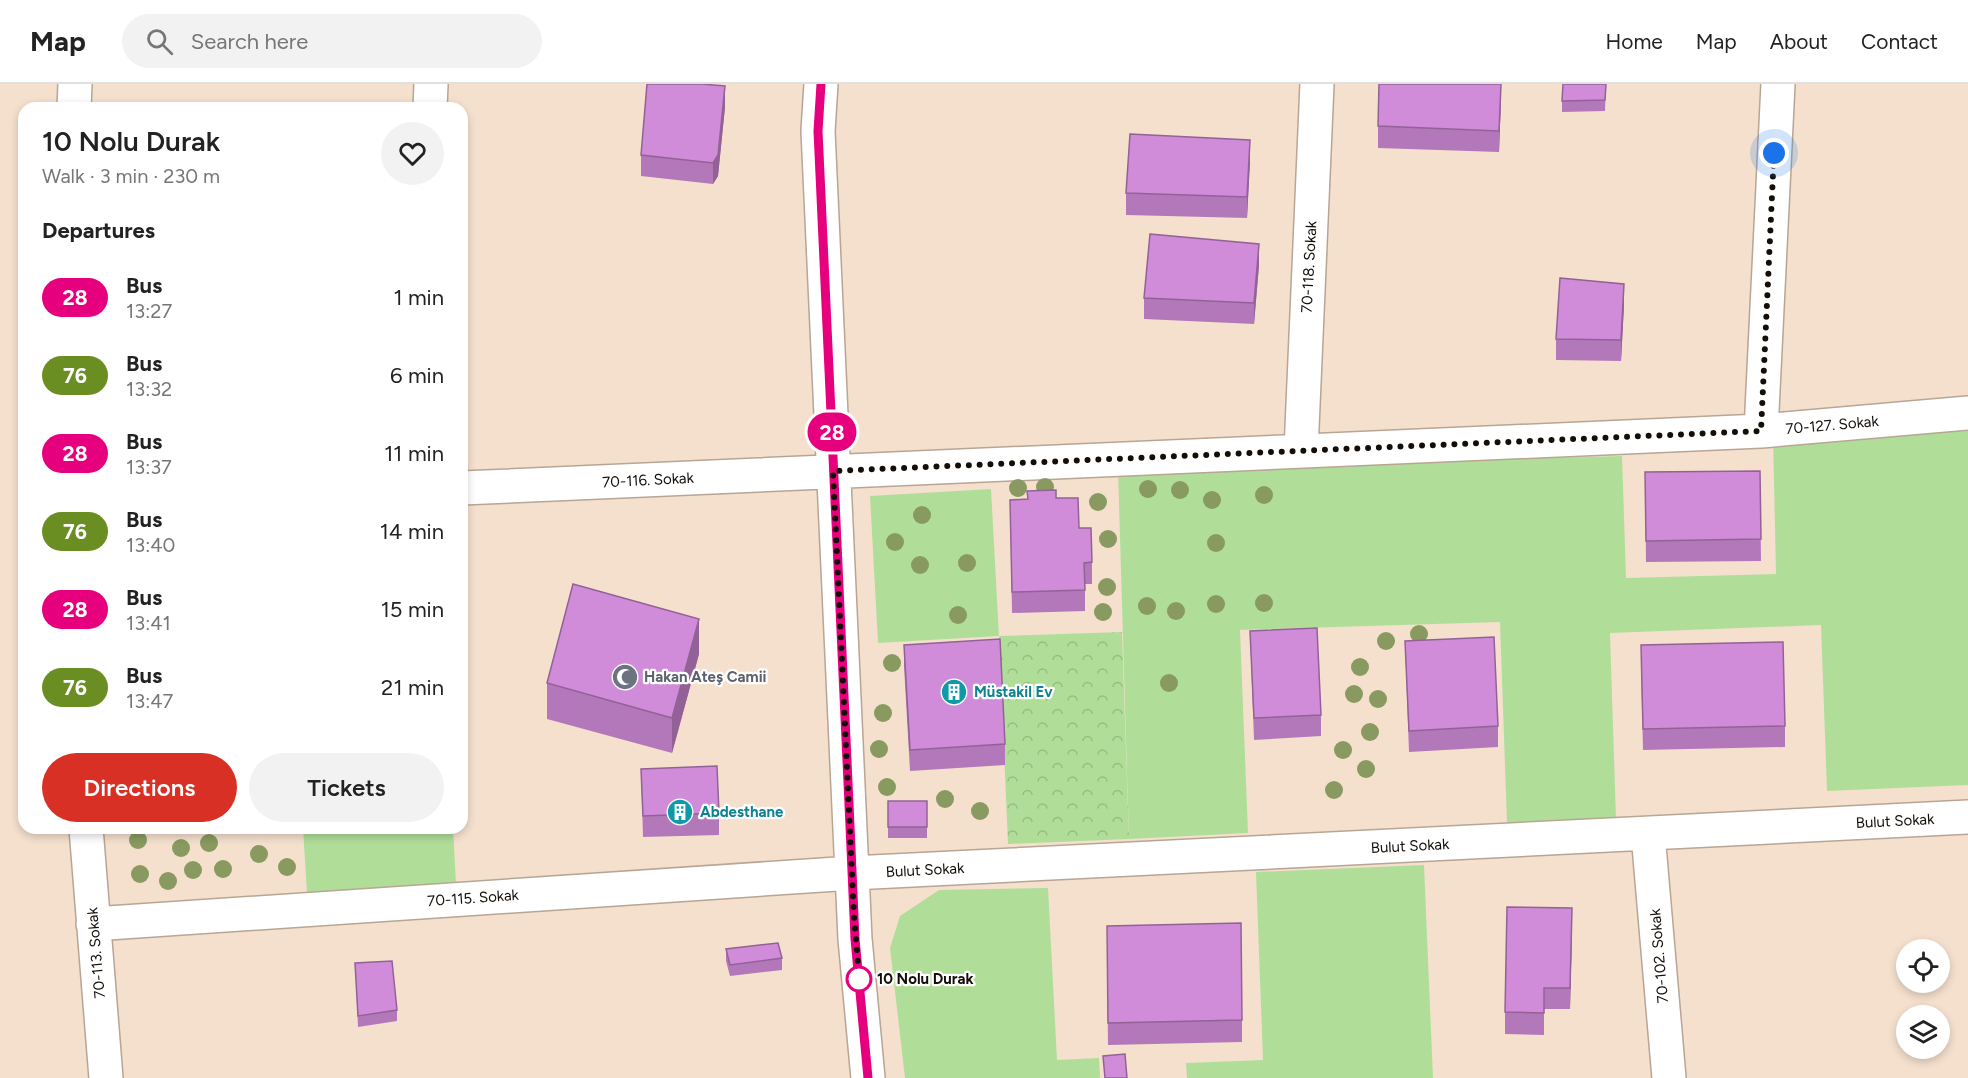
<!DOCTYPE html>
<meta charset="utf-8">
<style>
:root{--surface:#fff;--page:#f2f2f2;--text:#222;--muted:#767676;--line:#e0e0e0;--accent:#d93025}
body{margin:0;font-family:Figtree,sans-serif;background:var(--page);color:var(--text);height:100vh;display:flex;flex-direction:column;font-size:22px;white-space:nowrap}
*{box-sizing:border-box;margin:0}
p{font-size:20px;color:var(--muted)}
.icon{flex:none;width:33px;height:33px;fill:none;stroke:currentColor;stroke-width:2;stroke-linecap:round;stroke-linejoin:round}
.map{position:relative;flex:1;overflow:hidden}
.drawer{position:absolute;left:18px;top:18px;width:450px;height:732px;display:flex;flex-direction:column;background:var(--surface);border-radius:18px;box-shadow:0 3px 9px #0003}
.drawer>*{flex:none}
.badge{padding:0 12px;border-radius:20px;font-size:21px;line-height:39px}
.tools{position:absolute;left:1896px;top:855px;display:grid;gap:12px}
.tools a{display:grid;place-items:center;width:54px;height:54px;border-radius:50%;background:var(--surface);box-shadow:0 3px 9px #0003;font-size:30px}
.you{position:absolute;width:30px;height:30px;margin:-15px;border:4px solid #fff;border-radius:50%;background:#1a73e8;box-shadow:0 0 0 9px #1a73e833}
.map>.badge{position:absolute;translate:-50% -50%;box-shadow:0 0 0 3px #fff}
h2{padding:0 24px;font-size:22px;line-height:54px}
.round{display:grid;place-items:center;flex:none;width:63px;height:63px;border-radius:32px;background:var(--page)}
.summary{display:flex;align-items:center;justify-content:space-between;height:102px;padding:0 24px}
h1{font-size:28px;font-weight:600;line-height:45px}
.cta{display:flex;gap:12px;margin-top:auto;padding:12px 24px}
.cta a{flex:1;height:69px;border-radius:36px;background:var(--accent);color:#fff;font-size:24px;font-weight:600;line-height:69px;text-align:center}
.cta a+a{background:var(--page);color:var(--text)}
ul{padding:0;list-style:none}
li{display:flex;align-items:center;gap:18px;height:78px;padding:0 24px}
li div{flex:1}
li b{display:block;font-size:22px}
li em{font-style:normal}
li .badge{min-width:66px;font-weight:700;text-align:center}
header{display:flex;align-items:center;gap:36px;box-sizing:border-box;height:84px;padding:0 30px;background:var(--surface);border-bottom:2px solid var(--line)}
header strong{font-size:28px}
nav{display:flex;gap:33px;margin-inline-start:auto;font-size:21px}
.search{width:420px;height:54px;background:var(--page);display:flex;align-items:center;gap:15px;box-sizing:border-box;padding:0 21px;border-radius:33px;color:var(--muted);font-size:22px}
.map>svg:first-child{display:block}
.grass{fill:#b0de99}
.forest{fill:url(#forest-crowns)}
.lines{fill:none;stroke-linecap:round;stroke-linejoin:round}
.minor-casing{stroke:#b8a594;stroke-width:36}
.minor{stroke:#fff;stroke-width:33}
.tree{fill:#889a5f}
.wall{fill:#b378ba}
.shaded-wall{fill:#926297}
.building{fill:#d08cd8;stroke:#926297;stroke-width:1.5}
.line-casing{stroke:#fff;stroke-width:14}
.line{stroke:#e6007e;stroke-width:9}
.walk{stroke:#140e08;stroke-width:6;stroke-dasharray:0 10.8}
.stop-dot{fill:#fff;stroke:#e6007e;stroke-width:3}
.labels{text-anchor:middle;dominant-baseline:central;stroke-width:4.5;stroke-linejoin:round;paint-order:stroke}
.street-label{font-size:15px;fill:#140e08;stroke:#fff}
.worship-label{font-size:15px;font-weight:bold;fill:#5b616d;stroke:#fff;text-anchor:start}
.culture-label{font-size:15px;font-weight:bold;fill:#0d838f;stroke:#fff;text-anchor:start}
.stop-label{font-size:15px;font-weight:bold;fill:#140e08;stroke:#fff;text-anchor:start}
</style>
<header>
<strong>Map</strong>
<div class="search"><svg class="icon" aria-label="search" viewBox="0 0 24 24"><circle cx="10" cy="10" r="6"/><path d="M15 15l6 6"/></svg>Search here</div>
<nav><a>Home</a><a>Map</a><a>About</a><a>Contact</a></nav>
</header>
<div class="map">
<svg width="1968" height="994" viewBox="0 0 1968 994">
<defs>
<pattern id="forest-crowns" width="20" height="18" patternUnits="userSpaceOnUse" patternTransform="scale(1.5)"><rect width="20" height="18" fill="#b0de99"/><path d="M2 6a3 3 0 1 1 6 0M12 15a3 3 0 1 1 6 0" fill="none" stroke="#96bd82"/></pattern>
</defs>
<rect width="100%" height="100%" fill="#f5e0ce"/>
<path class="grass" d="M1968,346V701L1827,707L1821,541L1610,549L1616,735L1507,739L1500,538L1240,546L1248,749L1129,755L1118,386L1622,372L1626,494L1776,490L1773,353Z
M991,405L999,552L878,559L870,412Z
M303,744H453L456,801L307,809Z
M1424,781L1433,994H1187L1186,979L1263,976L1256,788Z
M1048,804L1057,976L1099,974L1100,994H905L890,864L900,832L939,806Z"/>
<path class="forest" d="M1122,548L1129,755L1008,760L999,552Z"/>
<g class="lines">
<g class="minor-casing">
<path id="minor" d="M821,0L818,47L852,789L855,855L868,994
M74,24L75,0
M430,24L431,0
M1761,347L1778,0
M1301,367L1317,0
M462,404L1761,347L1968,329
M86,744L106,994
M1648,750L1669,994
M93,840L852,789L1968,733"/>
</g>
<use href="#minor" class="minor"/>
</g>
<g class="tree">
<circle cx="1045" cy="403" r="9"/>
<circle cx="1018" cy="404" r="9"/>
<circle cx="1148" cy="405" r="9"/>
<circle cx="1180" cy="406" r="9"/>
<circle cx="1264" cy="411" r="9"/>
<circle cx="1212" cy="416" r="9"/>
<circle cx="1098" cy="418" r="9"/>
<circle cx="922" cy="431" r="9"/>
<circle cx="1108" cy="455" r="9"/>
<circle cx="895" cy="458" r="9"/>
<circle cx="1216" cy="459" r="9"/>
<circle cx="967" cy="479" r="9"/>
<circle cx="920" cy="481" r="9"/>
<circle cx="1107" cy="503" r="9"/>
<circle cx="1264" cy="519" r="9"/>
<circle cx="1216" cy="520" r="9"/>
<circle cx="1147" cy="522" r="9"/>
<circle cx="1176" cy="527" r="9"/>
<circle cx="1103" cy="528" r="9"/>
<circle cx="958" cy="531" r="9"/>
<circle cx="1419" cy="550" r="9"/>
<circle cx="1386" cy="557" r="9"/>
<circle cx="892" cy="579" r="9"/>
<circle cx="1360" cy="583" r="9"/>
<circle cx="1169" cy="599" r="9"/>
<circle cx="1354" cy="610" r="9"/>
<circle cx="1378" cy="615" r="9"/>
<circle cx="883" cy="629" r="9"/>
<circle cx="1370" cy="648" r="9"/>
<circle cx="879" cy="665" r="9"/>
<circle cx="1343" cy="666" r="9"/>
<circle cx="1366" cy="685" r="9"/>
<circle cx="887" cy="703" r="9"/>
<circle cx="1334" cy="706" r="9"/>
<circle cx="945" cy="715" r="9"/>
<circle cx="980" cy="727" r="9"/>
<circle cx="138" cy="756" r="9"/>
<circle cx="209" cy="759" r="9"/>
<circle cx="181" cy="764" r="9"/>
<circle cx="259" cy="770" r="9"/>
<circle cx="287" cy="783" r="9"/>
<circle cx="223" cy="785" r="9"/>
<circle cx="193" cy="786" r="9"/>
<circle cx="140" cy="790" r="9"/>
<circle cx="168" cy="797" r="9"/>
</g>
<path class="wall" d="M1606,0L1605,27L1562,28V17Z
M1501,13L1499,68L1378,64V42Z
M725,23L718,92L713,100L641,92V71Z
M1250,77L1247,134L1126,131V109Z
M1259,181L1254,240L1144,235V214Z
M1624,221L1621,277L1556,276V255Z
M1760,387L1761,477L1646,478L1645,388Z
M1056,414L1079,444L1092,478V500H1085V527L1012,529L1010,416Z
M1250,547L1321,631V652L1254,656Z
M1405,557L1498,642V663L1409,668Z
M904,561L1005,660V681L910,687L904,582Z
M699,570L672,669L547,635V599Z
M1641,582L1785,642V663L1643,666Z
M641,685L719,729V751L643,753Z
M888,717H927V754H888Z
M1572,846L1570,925H1544V951L1505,950V928Z
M1107,863L1242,936V958L1108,961Z
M726,865L782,874V886L730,892L726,877Z
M355,879L397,926V937L358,943Z"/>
<path class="shaded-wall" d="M1501,0V13L1499,68V47Z
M725,2V23L718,92L713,100V79Z
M1250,56V77L1247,134V113Z
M1259,160V181L1254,240V219Z
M1624,200V221L1621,277V256Z
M699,535V570L672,669V634Z
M1572,824V846L1570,925V904Z"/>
<path class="building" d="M647,0H702L725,2L718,71L713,79L641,71Z
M1379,0H1501L1499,47L1378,42Z
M1563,0H1606L1605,16L1562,17Z
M1130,50L1250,56L1247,113L1126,109Z
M1150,150L1259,160L1254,219L1144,214Z
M1560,194L1624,200L1621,256L1556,255Z
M1760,387L1761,455L1646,457L1645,388Z
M1056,406V414H1078L1079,444H1091L1092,478L1084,479L1085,506L1012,508L1010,416L1028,415L1027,407Z
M573,500L699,535L672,634L547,599Z
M1317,544L1321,631L1254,634L1250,547Z
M1494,553L1498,642L1409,647L1405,557Z
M1000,555L1005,660L910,666L904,561Z
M1783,558L1785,642L1643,645L1641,561Z
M717,682L719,729L643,732L641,685Z
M888,717H927V743H888Z
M1507,823L1572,824L1570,904H1544V929L1505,928Z
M1241,839L1242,936L1108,939L1107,842Z
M778,859L782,874L730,881L726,865Z
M392,877L397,926L358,932L355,879Z
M1125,970L1127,994H1105L1103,972Z"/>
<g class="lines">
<g class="line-casing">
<path id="line" d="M821,0L818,47L850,742L855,855L868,994"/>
</g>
<use href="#line" class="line"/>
<path class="walk" d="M859,895L860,902L854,833L833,387L1761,347L1774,69"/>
</g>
<defs>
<g id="mosque-disc" transform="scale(1.35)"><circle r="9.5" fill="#6b7280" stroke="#fff"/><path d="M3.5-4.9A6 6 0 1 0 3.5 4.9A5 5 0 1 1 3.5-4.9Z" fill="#fff"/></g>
<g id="building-disc" transform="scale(1.35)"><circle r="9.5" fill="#0f9aa8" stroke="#fff"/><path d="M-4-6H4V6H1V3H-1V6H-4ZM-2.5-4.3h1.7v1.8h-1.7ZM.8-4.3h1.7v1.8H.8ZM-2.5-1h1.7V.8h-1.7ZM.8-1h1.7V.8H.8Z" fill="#fff"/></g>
</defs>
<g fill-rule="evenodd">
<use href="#mosque-disc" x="625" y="593"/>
<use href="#building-disc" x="954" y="608"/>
<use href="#building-disc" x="680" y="728"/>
</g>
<circle class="stop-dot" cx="859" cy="895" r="12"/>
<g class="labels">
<g class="street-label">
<text transform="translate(1309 183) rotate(-87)">70-118. Sokak</text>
<text transform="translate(1832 341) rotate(-5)">70-127. Sokak</text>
<text transform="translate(648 396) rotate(-3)">70-116. Sokak</text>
<text transform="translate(1895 737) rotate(-3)">Bulut Sokak</text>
<text transform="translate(1410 762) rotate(-3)">Bulut Sokak</text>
<text transform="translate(925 786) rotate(-3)">Bulut Sokak</text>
<text transform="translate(473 814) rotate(-4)">70-115. Sokak</text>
<text transform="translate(96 869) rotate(-95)">70-113. Sokak</text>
<text transform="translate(1659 872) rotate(-95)">70-102. Sokak</text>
</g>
<g class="worship-label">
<text x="644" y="593">Hakan Ateş Camii</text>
</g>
<g class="culture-label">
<text x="974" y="608">Müstakil Ev</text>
<text x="700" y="728">Abdesthane</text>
</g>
<g class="stop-label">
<text x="877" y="895">10 Nolu Durak</text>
</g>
</g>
</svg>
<div class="tools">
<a><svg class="icon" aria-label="locate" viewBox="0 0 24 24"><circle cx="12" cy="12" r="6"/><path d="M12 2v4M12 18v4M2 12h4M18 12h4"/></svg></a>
<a><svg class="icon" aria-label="layers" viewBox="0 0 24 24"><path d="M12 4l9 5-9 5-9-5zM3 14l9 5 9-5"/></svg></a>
</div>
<div class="you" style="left:1774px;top:69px"></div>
<b class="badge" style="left:832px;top:348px;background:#e6007e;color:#fff">28</b>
<section class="drawer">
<div class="summary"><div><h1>10 Nolu Durak</h1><p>Walk · 3 min · 230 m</p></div><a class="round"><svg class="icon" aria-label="heart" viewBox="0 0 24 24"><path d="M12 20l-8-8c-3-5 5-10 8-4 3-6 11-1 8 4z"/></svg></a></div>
<h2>Departures</h2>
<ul>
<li><span class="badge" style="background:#e6007e;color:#fff">28</span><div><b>Bus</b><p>13:27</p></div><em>1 min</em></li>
<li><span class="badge" style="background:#6b8e23;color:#fff">76</span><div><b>Bus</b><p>13:32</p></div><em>6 min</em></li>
<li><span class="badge" style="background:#e6007e;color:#fff">28</span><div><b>Bus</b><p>13:37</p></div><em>11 min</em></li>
<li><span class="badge" style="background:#6b8e23;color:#fff">76</span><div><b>Bus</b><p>13:40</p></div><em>14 min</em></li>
<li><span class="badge" style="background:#e6007e;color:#fff">28</span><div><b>Bus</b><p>13:41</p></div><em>15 min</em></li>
<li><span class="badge" style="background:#6b8e23;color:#fff">76</span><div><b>Bus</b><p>13:47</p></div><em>21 min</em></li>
</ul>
<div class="cta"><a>Directions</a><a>Tickets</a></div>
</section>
</div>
